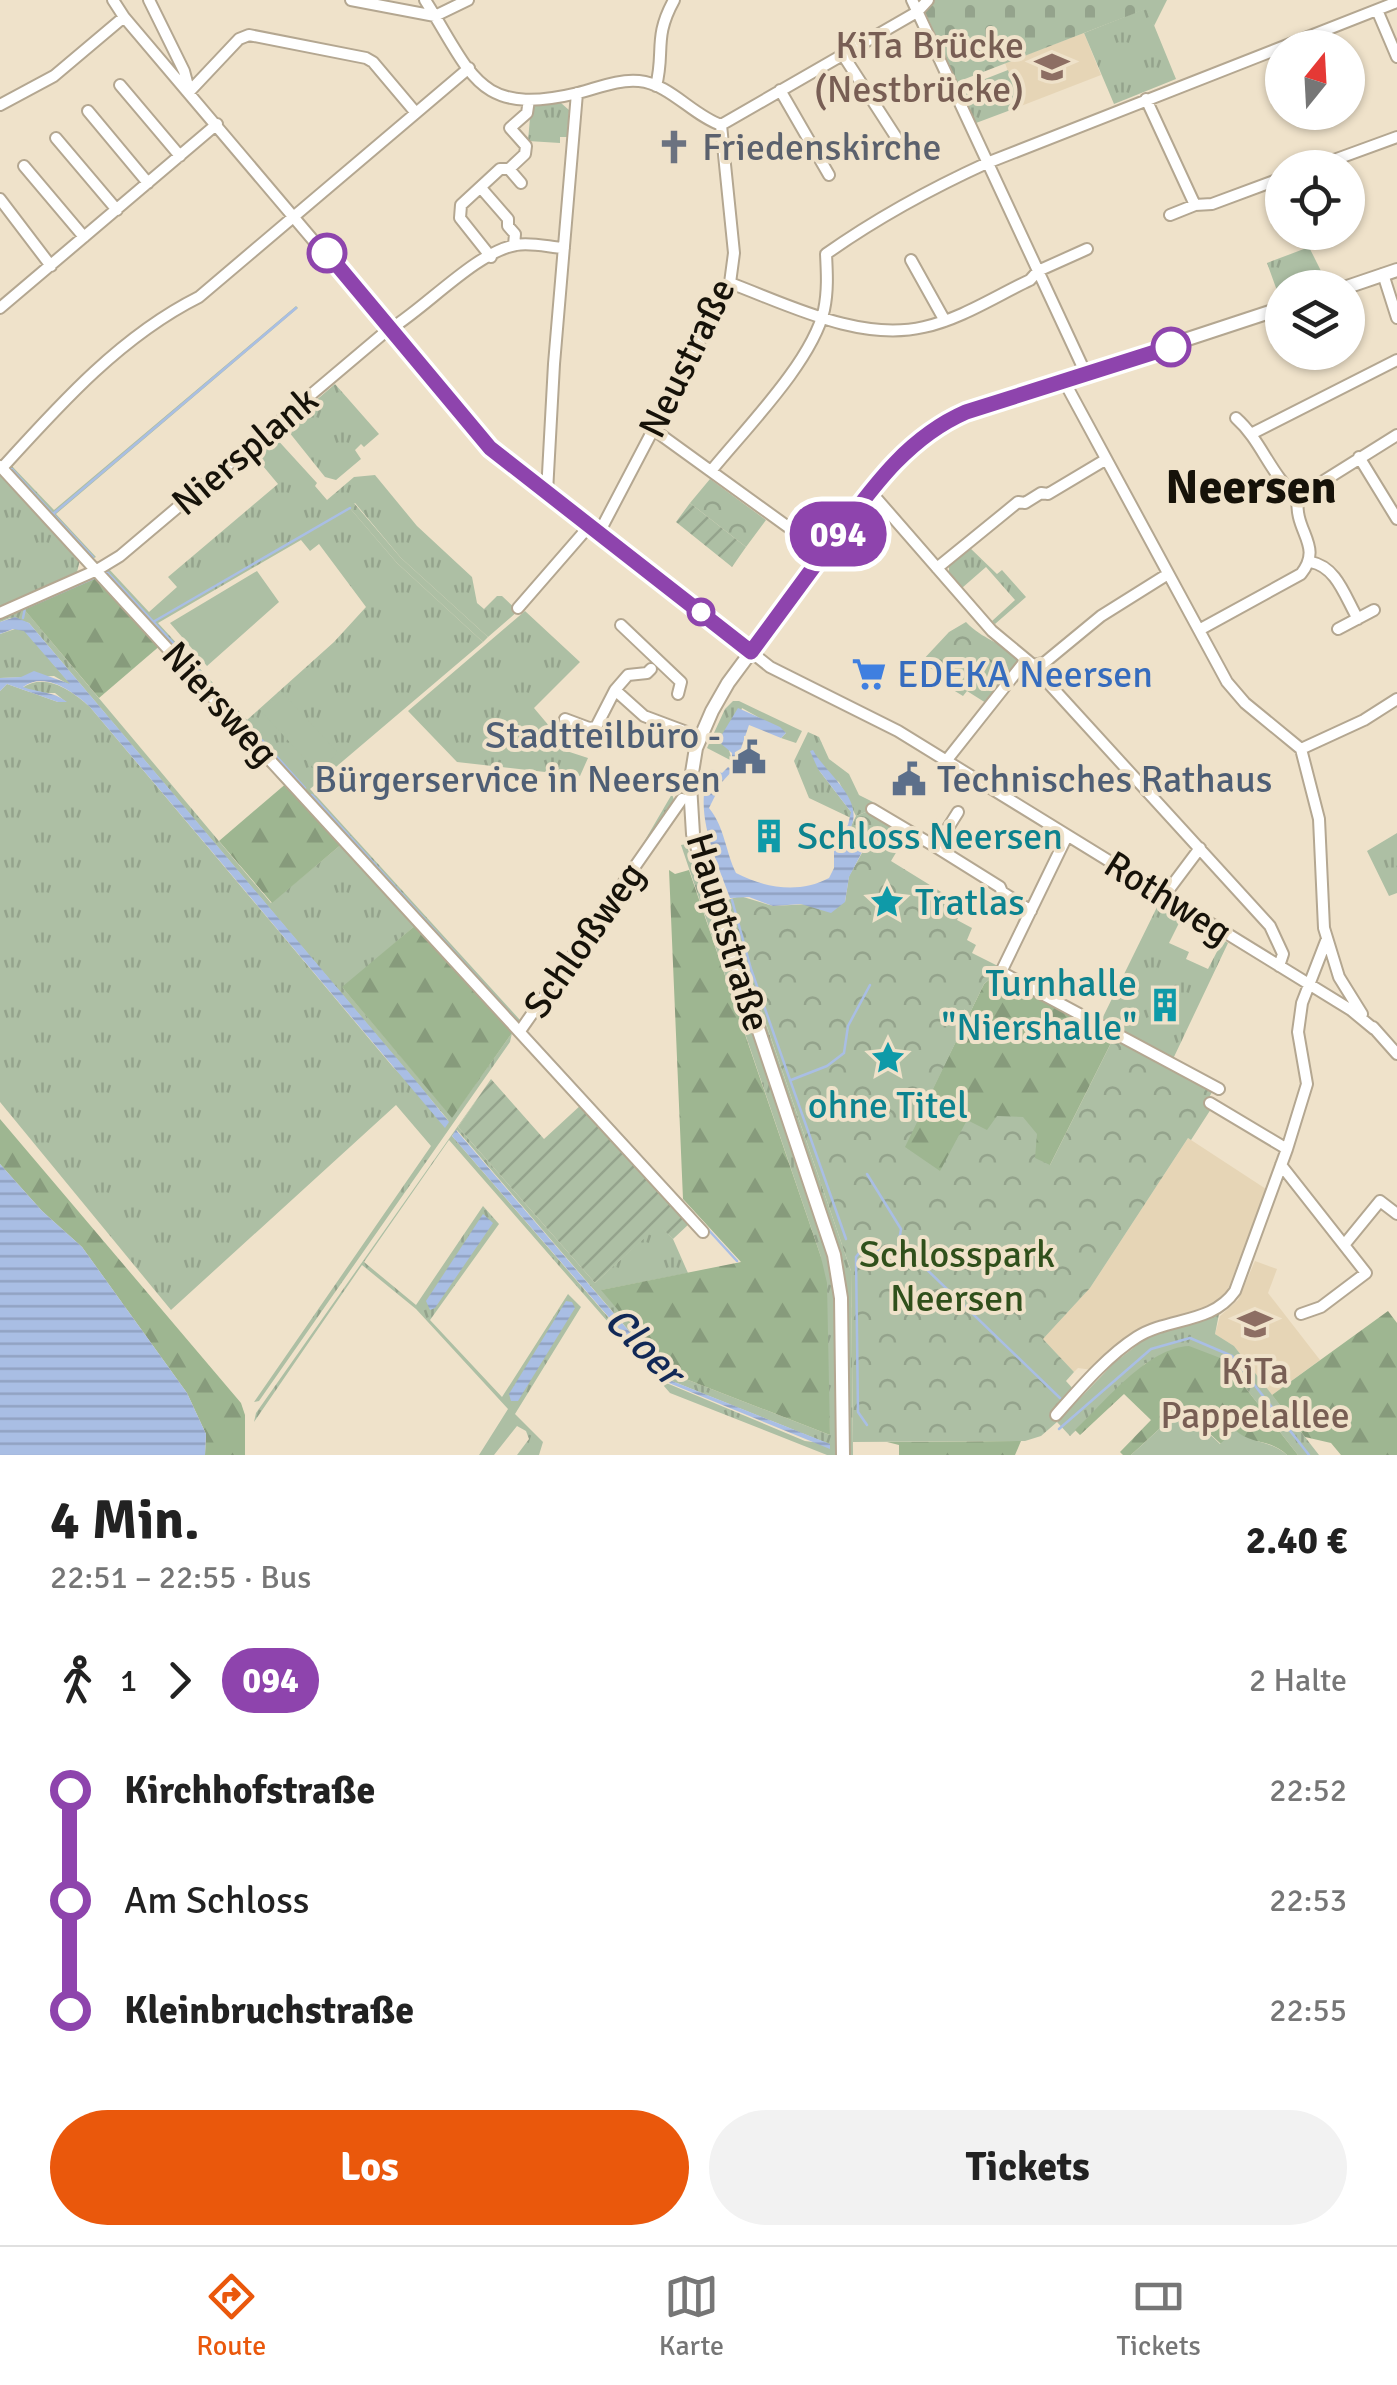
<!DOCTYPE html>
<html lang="de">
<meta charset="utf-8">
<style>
:root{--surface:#fff;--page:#f2f2f2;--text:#222;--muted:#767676;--line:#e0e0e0;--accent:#ea580c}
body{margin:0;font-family:Signika,sans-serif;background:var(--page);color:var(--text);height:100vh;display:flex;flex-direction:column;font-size:38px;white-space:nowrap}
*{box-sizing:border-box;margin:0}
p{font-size:32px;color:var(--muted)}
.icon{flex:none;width:55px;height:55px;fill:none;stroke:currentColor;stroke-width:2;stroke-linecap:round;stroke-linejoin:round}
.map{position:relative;height:1455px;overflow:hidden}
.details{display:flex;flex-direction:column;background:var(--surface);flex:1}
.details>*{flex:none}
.badge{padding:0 20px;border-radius:32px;font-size:35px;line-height:65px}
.needle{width:65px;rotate:18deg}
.fabs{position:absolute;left:1265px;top:30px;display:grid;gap:20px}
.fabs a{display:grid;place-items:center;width:100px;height:100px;border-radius:50%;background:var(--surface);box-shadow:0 2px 8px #0004;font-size:50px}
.map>.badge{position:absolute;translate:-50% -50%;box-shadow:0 0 0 5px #fff}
.legs{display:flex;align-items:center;gap:15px;height:110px;padding:0 50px;font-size:32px}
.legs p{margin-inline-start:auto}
.headline{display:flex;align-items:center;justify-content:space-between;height:170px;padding:0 50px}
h1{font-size:55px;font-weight:700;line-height:75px}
.button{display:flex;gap:20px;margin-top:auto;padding:20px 50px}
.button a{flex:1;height:115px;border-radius:60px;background:var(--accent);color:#fff;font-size:40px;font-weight:700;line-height:115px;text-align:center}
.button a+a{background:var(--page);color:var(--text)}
ul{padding:0 50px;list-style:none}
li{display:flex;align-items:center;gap:35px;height:110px;font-size:38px}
li i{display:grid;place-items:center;width:15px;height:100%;margin:0 12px;background:currentColor}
li i::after{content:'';width:25px;height:25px;margin:-12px;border:8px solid;border-radius:50%;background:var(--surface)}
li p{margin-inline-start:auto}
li:first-child i{background:linear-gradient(#0000 50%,currentColor 0)}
li:last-child i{background:linear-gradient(currentColor 50%,#0000 0)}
.menu{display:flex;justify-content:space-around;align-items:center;height:140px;border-top:2px solid var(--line);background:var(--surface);font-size:28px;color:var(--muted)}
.menu a{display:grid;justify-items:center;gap:5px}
.menu .active{color:var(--accent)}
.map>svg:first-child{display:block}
.built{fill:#e6d5b6}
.grass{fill:url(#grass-tufts);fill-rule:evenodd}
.forest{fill:url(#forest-firs)}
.cemetery{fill:url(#cemetery-stones)}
.park{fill:url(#park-crowns)}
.garden{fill:url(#garden-furrows)}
.pitch{fill:#adbfa4}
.water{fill:url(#water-rules)}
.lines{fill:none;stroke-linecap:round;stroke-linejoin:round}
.stream{stroke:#a9bee4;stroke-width:2.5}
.minor-casing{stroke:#b4a791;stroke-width:14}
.tertiary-casing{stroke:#b4a791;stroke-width:16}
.minor{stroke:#fff;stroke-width:10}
.tertiary{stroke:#fff;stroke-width:12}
.line-1-casing{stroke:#fff;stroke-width:22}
.line-1{stroke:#8e44ad;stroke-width:15}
.stop-1-dot{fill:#fff;stroke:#8e44ad;stroke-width:5}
.labels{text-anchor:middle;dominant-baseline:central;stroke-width:8;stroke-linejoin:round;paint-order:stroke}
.education-label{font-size:38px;fill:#785e54;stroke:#efe2ca;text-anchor:end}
.worship-label{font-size:38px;fill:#5b616d;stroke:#efe2ca;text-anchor:start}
.street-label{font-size:38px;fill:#161209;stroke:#efe2ca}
.shop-label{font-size:38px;fill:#366cbe;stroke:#efe2ca;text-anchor:start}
.service-label{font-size:38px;fill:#4e5e75;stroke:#efe2ca;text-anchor:end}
.culture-label{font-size:38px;fill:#0d838f;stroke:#efe2ca;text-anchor:start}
.park-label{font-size:38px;fill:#30501b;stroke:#efe2ca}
.water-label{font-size:40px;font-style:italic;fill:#112856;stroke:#efe2ca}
.district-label{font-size:48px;font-weight:bold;fill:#161209;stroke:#efe2ca}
</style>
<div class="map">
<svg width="1397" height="1455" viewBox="0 0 1397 1455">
<defs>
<pattern id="grass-tufts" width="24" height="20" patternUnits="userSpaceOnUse" patternTransform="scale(2.5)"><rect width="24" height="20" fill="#adbfa4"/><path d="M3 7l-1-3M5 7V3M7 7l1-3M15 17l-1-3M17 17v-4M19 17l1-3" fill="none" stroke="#94a38c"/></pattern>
<pattern id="forest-firs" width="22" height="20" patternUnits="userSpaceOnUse" patternTransform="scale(2.5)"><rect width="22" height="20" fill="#9eb691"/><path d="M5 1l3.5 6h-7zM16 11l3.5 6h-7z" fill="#879b7c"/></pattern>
<pattern id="cemetery-stones" width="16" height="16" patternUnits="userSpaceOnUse" patternTransform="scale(2.5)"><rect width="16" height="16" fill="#adbfa4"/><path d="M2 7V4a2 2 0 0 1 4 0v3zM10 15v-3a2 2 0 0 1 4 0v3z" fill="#94a38c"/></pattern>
<pattern id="park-crowns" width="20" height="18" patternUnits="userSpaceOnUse" patternTransform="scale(2.5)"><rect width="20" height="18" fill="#adbfa4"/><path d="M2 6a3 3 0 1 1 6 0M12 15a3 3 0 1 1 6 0" fill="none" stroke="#94a38c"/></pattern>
<pattern id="garden-furrows" width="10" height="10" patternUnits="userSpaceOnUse" patternTransform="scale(2.5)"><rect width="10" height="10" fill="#adbfa4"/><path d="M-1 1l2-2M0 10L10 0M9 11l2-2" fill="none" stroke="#94a38c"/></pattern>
<pattern id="water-rules" width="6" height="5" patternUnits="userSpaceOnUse" patternTransform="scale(2.5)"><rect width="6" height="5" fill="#a9bee4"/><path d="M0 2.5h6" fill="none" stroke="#91a2c2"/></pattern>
</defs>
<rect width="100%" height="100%" fill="#efe2ca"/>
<path class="built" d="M1084,33L1101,75L1021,106L1005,63Z
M1188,1138L1266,1189L1227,1292L1216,1304L1202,1310L1155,1321L1140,1329L1093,1370L1078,1368L1074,1372L1043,1339L1090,1288Z
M1255,1261L1277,1269L1268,1293L1320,1360L1272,1395L1234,1346L1215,1334L1220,1316L1238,1300Z"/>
<path class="grass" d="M1147,8L1176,79L1114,104L1084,33Z
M1008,70L1021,106L976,123L961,92L962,88Z
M561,103L569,110L567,137H560V143L528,141L531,106Z
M1309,247L1327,283L1313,287L1282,288L1280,299L1267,263Z
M296,306L298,308L56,514L96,557L92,559L7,468L10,464L54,510Z
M335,384L379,434L364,447L361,444L355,450L361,459L336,480L325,477L285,427Z
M274,436L317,483L315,486L327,500L354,477L375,475L417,526L472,577L477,603L484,609L497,596H502L518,611L488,637L401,558L355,503L349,507L397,563L483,642L310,789L520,1020L641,847L672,794L675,803L527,1017L517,1024L104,572L109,569L149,612L177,587L168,577L278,484L253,454ZM301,540L310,551L319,544L366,607L334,642L247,720L158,623Z
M0,475L80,560L77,572L0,606Z
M968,546L997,574L1002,570L1026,597L995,624L992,621L1015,600L986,567L962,588L949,573V564Z
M24,609L271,903L343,843L417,924L343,988L452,1117L512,1033L510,1042L259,1401L254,1402L431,1146L396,1105L171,1310L0,1102V691L7,684L58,702H66L55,693H40L22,688C45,672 71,690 90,707L393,1067L449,1121L29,623L10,618L0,622V619Z
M525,611L580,662L534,708L550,727L545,744L588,758L580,776L457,762L408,711Z
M18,628L25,631L73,687L54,676L0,678V634Z
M733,701H739L802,731L796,743L781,738L786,733L742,708L729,750L732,761L707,748L725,709Z
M808,732L819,737L829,759L849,774L859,795L873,802L868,811L856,816L839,782L818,769L851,812V818L809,798L794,761Z
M1397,833V893L1389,896L1367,851Z
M686,844L826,1245L835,1307L837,1455H827L670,1393L449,1140L364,1262L416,1305L483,1206L499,1224L430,1320L502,1397L568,1294L581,1307L515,1414L543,1442L539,1455H517L529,1439L526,1431L517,1426L494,1455H479L508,1409L416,1309L362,1265L254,1422L256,1413L491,1079L458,1127L595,1283L659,1224L673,1239L688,1273L602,1290L668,1369L678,1376L830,1435L821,1257L681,845ZM457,1130L672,1381L829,1444L805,1441L664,1382L452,1136Z
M1160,901L1183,915L1169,943L1189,952L1186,959L1208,969L1223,940L1228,943L1173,1059L1101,1021Z
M733,928L851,1271L853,1455H846L837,1245L733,942Z
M1219,1314L1215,1334L1234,1346L1319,1455H1298L1223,1359L1146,1363L1070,1436L1057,1422L1114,1363L1146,1338Z"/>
<path class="forest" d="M98,574L162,644L99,698L23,608Z
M288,782L343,843L272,903L219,841Z
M669,870L675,874L689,870L821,1257L827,1283L830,1435L678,1376L668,1369L601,1290L741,1262L683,1199Z
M417,924L511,1026L512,1033L452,1118L342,987Z
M998,972L1010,982L1114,1037L1050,1165L1031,1240L904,1147L984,984Z
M0,1119L241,1403L245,1415V1455H205L206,1434L187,1393L82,1247L42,1211L0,1164Z
M1388,1311L1397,1323V1455H1341L1331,1443L1305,1437L1272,1395Z
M1189,1346L1223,1359L1298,1455H1287C1269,1438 1243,1439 1221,1444L1182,1408L1131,1455H1123L1120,1452L1151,1420L1124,1394L1080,1435L1075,1430C1105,1402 1147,1348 1189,1346Z
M1021,1441L1015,1455H899V1445L887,1442Z"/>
<path class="cemetery" d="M931,0H1167L1154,26L1146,9L957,82L924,10Z"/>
<path class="park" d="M710,479L766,520L746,547L690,503Z
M354,503L401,558L488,637L483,642L397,563L348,506Z
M966,622C983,640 1000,641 1018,659V663L986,703L967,691L963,696L945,685L947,679L921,662L949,632Z
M868,811L896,829L890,844L897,851L891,861L964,906L957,920L972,928L967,940L976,945L972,953L998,966L996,970L998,972L984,984L905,1147L940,1171L967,1120L987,1130L997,1116L1023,1117L1037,1134L1035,1158L1050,1165L1114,1037L1211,1088L1212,1092L1205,1105L1211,1109L1191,1140L1188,1138L1090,1288L1043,1339L1074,1372L1066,1381L1075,1391L1052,1413L1057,1422L1041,1436L1025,1441L853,1442L851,1271L724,901L740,896L773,906L845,902L849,876L862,853L851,826L856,816Z"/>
<path class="garden" d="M690,503L746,547L732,567L676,522Z
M491,1079L544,1139L582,1104L690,1223L673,1239L659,1225L595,1283L458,1127Z"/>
<path class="pitch" d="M257,571L279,602L207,666L170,623Z
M282,692L338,753L317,772L261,711Z
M1182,1408L1220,1444L1235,1430C1250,1444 1272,1440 1287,1455H1131Z"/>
<path class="water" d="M15,617L29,623L421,1087L449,1122L445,1128L90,707C72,691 45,671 23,687C39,693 53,691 67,702H58L7,684L0,691V678L21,677L34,671L70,684L24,631L13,629L0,634V622Z
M738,708L780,727L786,733L781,738L749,725L736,763L732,761V753L718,741Z
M813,750C825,773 864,798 851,827L862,852L849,877L845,902L831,913L801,904L773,906L749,897L730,898C717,861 690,806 712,769L722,773L728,767L733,770L722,782L709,808C725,828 725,850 736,873C765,888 799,894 829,878L834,868V839L848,825L851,812L818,769L810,751Z
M456,1130L672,1381L830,1444V1449L664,1381L452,1136Z
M0,1164L42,1211L82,1247L187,1393L206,1434L205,1455H0Z
M483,1214L493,1223L435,1308L430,1310L426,1301Z
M566,1301L572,1302L575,1308L518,1401H511L509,1394Z"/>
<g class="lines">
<path class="stream" d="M10,467L53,514
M93,557L53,514L296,308
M107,572L202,674
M23,618L25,608L96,577
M153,622L350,508
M211,684L305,788
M312,795L517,1021
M732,900L751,969L846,1239
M527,1032L737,1261
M791,1080L827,1066L844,1053L848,1026L870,985
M867,1174L901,1229L897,1252
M867,1425L858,1412L856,1257L862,1249L897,1252L920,1263L1060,1398
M1059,1429L1151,1349L1190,1338L1232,1356L1309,1455"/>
<g class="minor-casing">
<path id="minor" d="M113,0L124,17L479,436L504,460L591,524L770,667L898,731L1351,1010L1374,1029
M149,0L184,71L188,86
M351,0L435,16L468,0
M425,0C473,75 477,117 578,93C598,88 618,79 639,81C670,84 692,115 721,125
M912,0L1086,374
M1377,10L1397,57
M843,55L896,137
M120,85L180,156
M656,86C665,51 653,38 674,0
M780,90L829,175
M189,92L239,39L249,35L366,58L373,62L416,113
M1146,99L1195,205L1212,204L1282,178
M0,105L54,76L124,17
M88,111L148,183
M721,125L917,12L928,0
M56,138L117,210
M24,166L84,237
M1312,168L1397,137
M509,169L521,183
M481,188L508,219V226L515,234L514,245
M0,199L51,266
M1170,215L1195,205
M491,257L460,218L461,205L500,169H509L525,154L526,146L510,128L527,113L529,100
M911,260L945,321
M1383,274L1397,318
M730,283C789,305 860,342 924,327C961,319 996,296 1030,280L1038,271L1087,249
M0,308L217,124
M1064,381L1227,682L1245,703L1301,749L1319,819L1324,928L1339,977L1362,1014
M1236,418C1262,441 1271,477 1298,497
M654,430L824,553
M1253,433L1397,360
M1359,457L1397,519
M0,466L703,1232
M2,468C60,404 121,336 199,297L469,68
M711,471C745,429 812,362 824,310C828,291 827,273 826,254C877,218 930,189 987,163L1397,2
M870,491L992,631L1033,665L1044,663L1101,616L1168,574
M547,492L554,364L577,93
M600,531L730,283L734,253L721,125
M1311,562C1337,567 1345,597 1358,619
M937,568L1018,502L1025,503L1041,493L1048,494L1105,460
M518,608L591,524
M0,613L97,570L120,556L384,333C422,312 475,252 516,245C530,242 549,247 564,248
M621,625L681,682L678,694
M1338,629L1374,610
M1199,630L1301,574C1324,545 1293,532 1298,497L1397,435
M1035,665L1040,674L1270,926L1283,954L1279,966
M615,690L628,675L647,673L651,669
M565,719L589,728L596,727L615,690L644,716L700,737
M1301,749L1364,720L1397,699
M946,761L1026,660
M872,809L936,847
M958,812L936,847L1000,887L1002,892L1031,911
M1067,836L1001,972L1219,1089
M1164,896L1200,848
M1373,1027L1397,1054
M520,1031L682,799
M1210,1103L1287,1149
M1281,1165L1366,1273L1321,1307L1301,1314
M1344,1245L1380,1201L1397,1214
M1056,1415C1080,1388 1107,1356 1137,1337C1169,1317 1212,1324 1235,1291L1287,1149L1307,1084L1298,1032L1302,1003L1326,941"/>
</g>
<g class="tertiary-casing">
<path id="tertiary" d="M1344,288L1397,270
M843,1455L841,1298L834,1255L693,834L690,785L696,748L712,711L728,683L870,491C897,458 926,429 966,412L1282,308"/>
</g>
<use href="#minor" class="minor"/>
<use href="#tertiary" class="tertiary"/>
</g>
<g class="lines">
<g class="line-1-casing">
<path id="line-1" d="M327,253L490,448L751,652C777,617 803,581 829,546C868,494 904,439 966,412L1171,347"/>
</g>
<use href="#line-1" class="line-1"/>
</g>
<defs>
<g id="school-bare" transform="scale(2.7)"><path d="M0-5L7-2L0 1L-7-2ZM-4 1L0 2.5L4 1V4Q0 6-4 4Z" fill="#8d6e63" stroke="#efe2ca" stroke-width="2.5" paint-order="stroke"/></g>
<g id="church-bare" transform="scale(2.7)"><path d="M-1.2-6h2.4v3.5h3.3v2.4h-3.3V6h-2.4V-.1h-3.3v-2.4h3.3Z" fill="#6b7280" stroke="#efe2ca" stroke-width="2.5" paint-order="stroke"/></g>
<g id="supermarket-bare" transform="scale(2.7)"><path d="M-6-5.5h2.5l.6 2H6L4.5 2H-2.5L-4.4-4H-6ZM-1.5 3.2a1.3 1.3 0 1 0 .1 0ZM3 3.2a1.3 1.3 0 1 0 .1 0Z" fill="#3f7fe0" stroke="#efe2ca" stroke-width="2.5" paint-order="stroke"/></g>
<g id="civic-bare" transform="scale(2.7)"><path d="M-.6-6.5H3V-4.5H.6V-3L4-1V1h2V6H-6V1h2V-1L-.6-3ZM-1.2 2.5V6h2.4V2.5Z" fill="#5c6f8a" stroke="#efe2ca" stroke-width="2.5" paint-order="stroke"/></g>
<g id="building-bare" transform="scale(2.7)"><path d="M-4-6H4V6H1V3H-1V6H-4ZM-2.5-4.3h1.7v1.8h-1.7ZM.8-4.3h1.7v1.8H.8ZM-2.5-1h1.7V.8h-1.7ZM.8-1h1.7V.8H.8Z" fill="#0f9aa8" stroke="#efe2ca" stroke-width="2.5" paint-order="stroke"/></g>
<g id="sight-bare" transform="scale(2.7)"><path d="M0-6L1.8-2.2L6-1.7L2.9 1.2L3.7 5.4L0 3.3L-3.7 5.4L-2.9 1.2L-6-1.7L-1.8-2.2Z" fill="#0f9aa8" stroke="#efe2ca" stroke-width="2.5" paint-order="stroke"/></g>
</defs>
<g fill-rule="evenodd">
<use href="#school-bare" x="1052" y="67"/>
<use href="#church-bare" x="674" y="147"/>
<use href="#supermarket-bare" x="869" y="674"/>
<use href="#civic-bare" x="749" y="757"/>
<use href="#civic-bare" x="909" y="779"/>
<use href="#building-bare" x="769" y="836"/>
<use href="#sight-bare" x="887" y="902"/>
<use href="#building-bare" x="1165" y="1005"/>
<use href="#sight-bare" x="888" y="1058"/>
<use href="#school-bare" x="1255" y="1324"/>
</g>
<g class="stop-1-dot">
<circle cx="327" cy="253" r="18"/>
<circle cx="1171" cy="347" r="18"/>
<circle cx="701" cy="612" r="12"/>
</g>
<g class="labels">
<g class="education-label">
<text x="1024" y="45">KiTa Brücke<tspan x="1024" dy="44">(Nestbrücke)</tspan></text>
<text x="1255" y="1371" text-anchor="middle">KiTa<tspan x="1255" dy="44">Pappelallee</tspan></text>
</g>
<g class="worship-label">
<text x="702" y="147">Friedenskirche</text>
</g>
<g class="street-label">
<text transform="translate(687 358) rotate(-64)">Neustraße</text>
<text transform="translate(245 451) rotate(-40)">Niersplank</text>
<text transform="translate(220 704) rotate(48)">Niersweg</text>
<text transform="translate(1168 898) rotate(32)">Rothweg</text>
<text transform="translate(728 932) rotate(73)">Hauptstraße</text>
<text transform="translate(584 940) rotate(-55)">Schloßweg</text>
</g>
<g class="shop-label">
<text x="897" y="674">EDEKA Neersen</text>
</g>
<g class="service-label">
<text x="721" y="735">Stadtteilbüro -<tspan x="721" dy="44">Bürgerservice in Neersen</tspan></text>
<text x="937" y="779" text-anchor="start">Technisches Rathaus</text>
</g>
<g class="culture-label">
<text x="797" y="836">Schloss Neersen</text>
<text x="915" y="902">Tratlas</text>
<text x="1137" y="983" text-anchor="end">Turnhalle<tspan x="1137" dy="44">"Niershalle"</tspan></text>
<text x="888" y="1105" text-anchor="middle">ohne Titel</text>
</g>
<g class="park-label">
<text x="957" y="1254">Schlosspark<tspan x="957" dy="44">Neersen</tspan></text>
</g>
<g class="water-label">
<text transform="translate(644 1346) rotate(45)">Cloer</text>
</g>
<g class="district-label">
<text x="1251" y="487">Neersen</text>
</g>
</g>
</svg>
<div class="fabs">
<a><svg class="needle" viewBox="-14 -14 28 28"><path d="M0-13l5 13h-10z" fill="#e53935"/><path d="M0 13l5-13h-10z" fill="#767676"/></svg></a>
<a><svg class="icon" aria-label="locate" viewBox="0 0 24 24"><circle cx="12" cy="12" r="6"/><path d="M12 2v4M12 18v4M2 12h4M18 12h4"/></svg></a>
<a><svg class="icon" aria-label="layers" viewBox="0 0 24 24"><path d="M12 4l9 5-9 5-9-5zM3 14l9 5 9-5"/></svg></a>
</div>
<b class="badge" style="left:838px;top:534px;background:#8e44ad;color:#fff">094</b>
</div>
<section class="details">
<div class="headline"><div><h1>4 Min.</h1><p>22:51 – 22:55 · Bus</p></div><b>2.40 €</b></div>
<div class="legs"><svg class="icon" aria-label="walk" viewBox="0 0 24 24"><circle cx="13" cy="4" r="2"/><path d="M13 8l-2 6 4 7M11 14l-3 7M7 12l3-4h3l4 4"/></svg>1<svg class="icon" aria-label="forward" viewBox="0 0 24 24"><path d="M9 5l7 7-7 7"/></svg><b class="badge" style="background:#8e44ad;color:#fff">094</b><p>2 Halte</p></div>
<ul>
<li><i style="color:#8e44ad"></i><b>Kirchhofstraße</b><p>22:52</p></li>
<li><i style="color:#8e44ad"></i><span>Am Schloss</span><p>22:53</p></li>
<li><i style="color:#8e44ad"></i><b>Kleinbruchstraße</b><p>22:55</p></li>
</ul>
<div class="button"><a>Los</a><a>Tickets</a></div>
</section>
<nav class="menu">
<a class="active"><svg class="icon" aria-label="directions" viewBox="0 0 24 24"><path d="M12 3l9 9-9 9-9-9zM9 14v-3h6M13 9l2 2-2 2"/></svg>Route</a>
<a><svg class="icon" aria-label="map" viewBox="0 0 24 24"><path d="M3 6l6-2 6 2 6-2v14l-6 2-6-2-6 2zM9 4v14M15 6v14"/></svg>Karte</a>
<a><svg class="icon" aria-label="tickets" viewBox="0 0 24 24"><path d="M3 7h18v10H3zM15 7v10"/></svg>Tickets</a>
</nav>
